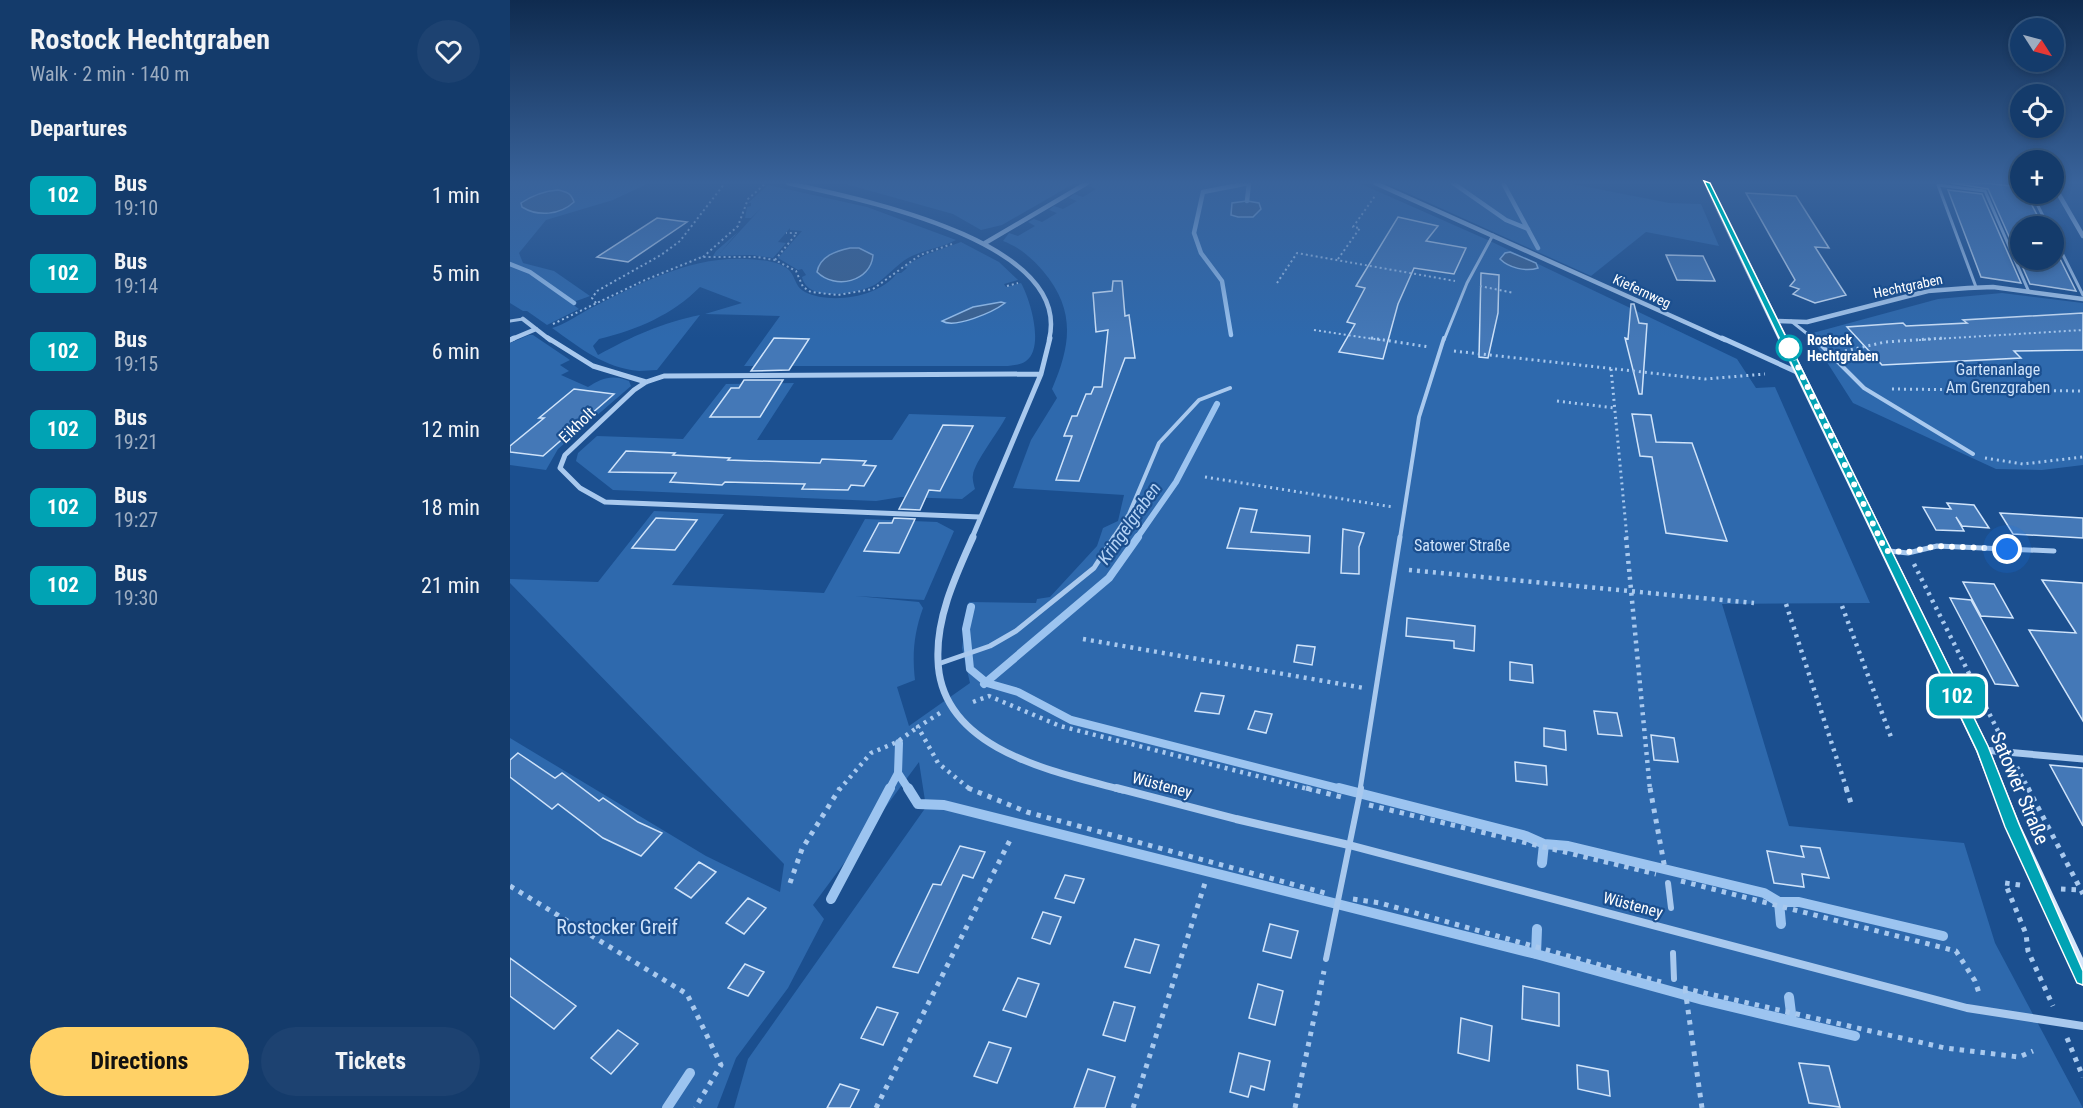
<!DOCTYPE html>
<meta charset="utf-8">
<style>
:root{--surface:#143b6b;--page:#1d4271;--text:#f1f3f6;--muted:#9dadc1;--line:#33557e;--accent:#ffd166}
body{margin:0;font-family:"Roboto Condensed",sans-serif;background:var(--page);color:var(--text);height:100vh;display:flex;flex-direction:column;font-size:22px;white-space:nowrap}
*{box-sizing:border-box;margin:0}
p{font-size:20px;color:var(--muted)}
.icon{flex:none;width:33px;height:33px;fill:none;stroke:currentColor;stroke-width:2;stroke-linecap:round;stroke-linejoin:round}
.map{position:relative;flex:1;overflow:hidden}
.panel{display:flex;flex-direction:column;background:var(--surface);width:510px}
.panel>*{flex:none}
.badge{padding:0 12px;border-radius:9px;font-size:21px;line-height:39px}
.needle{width:39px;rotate:126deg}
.fabs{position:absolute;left:1500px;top:18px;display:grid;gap:12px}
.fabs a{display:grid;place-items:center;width:54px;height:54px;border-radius:50%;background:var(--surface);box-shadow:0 3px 9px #0003,0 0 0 2px var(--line);font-size:30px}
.you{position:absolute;width:30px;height:30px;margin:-15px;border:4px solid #fff;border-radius:50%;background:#1a73e8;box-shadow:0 0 0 9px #1a73e833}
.map>.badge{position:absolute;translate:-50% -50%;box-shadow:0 0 0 3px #fff}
h2{padding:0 30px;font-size:22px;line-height:54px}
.round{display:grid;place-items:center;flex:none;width:63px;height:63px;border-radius:32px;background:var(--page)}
.head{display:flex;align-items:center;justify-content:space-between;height:102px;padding:0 30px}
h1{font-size:28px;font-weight:700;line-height:45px}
.primary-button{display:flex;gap:12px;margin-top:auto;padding:12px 30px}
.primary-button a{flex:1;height:69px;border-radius:36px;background:var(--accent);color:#111;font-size:24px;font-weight:700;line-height:69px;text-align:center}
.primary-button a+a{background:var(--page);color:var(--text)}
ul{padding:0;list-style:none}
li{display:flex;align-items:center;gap:18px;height:78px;padding:0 30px}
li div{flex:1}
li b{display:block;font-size:22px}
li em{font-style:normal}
li .badge{min-width:66px;font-weight:700;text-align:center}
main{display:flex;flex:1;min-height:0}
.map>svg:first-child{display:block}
.green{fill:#2e69ad}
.water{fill:#3c6290;stroke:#9cc4f0;stroke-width:1.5}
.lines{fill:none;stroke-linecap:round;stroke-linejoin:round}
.stream-far3{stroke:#9cc4f0;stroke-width:4.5}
.stream-far2{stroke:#9cc4f0;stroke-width:6}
.stream-far1{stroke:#9cc4f0;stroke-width:8}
.stream{stroke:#9cc4f0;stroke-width:10}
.building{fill:#4478b7;stroke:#cfe3fa;stroke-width:1.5}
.path-far3{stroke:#a9c9ee;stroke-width:2;stroke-dasharray:2 3;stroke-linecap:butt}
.path-far2{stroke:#a9c9ee;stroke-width:3;stroke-dasharray:2 4;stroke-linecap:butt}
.path-far1{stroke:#a9c9ee;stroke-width:4.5;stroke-dasharray:3 5;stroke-linecap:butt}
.path{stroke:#a9c9ee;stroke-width:5;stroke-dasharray:4.5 6;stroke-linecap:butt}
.service-far3{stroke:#a9c9ee;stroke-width:3}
.service-far2{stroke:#a9c9ee;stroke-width:4}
.service-far1{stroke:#a9c9ee;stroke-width:5}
.service{stroke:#a9c9ee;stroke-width:6}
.minor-far3{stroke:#a9c9ee;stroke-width:4.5}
.minor-far2{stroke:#a9c9ee;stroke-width:5}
.minor-far1{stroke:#a9c9ee;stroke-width:7}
.minor{stroke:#a9c9ee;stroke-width:8}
.secondary{fill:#d6e6fa;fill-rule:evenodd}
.line{fill:#00a3b4;stroke:#fff;stroke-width:1.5}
.walk{stroke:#fff;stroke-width:6;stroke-dasharray:0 10.8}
.stop-dot{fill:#fff;stroke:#00a3b4;stroke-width:3}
.labels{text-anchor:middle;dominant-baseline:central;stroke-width:4.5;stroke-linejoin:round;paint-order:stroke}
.far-street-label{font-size:14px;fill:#fff;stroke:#1b4f8f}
.far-stop-label{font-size:14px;font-weight:bold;fill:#fff;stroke:#1b4f8f;text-anchor:start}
.park-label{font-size:16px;fill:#cfe3fa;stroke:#1b4f8f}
.street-label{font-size:16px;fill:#fff;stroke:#1b4f8f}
.water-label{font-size:18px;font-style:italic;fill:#b5d3f5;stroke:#1b4f8f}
.near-street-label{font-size:20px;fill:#fff;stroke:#1b4f8f}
.near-park-label{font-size:20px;fill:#cfe3fa;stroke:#1b4f8f}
</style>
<main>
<section class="panel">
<div class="head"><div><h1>Rostock Hechtgraben</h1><p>Walk · 2 min · 140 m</p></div><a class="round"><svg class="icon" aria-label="heart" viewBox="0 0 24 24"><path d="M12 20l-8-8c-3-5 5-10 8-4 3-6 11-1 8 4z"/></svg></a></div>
<h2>Departures</h2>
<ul>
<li><span class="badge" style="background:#00a3b4;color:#fff">102</span><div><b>Bus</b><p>19:10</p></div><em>1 min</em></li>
<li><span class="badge" style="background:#00a3b4;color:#fff">102</span><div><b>Bus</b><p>19:14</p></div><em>5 min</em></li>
<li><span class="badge" style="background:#00a3b4;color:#fff">102</span><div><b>Bus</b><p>19:15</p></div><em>6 min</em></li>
<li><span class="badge" style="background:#00a3b4;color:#fff">102</span><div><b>Bus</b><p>19:21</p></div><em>12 min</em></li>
<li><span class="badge" style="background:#00a3b4;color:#fff">102</span><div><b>Bus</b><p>19:27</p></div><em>18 min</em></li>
<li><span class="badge" style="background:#00a3b4;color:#fff">102</span><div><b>Bus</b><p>19:30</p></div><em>21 min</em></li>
</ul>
<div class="primary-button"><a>Directions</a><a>Tickets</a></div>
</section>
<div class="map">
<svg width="1573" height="1108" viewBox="0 0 1573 1108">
<rect width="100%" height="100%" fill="#1b4f8f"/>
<path class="green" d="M0,183H139L103,200L36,220L9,253L13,263L44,271L80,296L61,303L69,309L37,325L17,311H13L0,303Z
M332,183H565L492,225L471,230L443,214Z
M584,183H849L980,241L1227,359L1246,388L1265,387L1360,603L1212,604L1279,826L1454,843L1485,943L1573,1108H224L238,1059L416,807L409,762L303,905L314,919L278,988L226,1058L207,1108H0V738L196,856L270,892L274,864L0,583V579L88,582L144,511L214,514L162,585L314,593L355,519L427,522L444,531L414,600L346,596L409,602L413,608C404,633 402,654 405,680L387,687L399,726L460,683L452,648L459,602L526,603L527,599L540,597L587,546L593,528L608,521L614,495L503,488L521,440L547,398L542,389C561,345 566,310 533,271C522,258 509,247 493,241L499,233L508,236L525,226L518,222L524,219L532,222L547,213L539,210L544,206L553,209L567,201L559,198L564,194L573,197L586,189L579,186Z
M875,183H1057L1159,203L1191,204L1209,246L1136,232L1081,276Z
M258,185L357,207L446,240C431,248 413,250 398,258C386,265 378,276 366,284C349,294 297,303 292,277L296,275L292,269L288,270L268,258L292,231L280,230V228L268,242L276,243L263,258L242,255L203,256L206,251L228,232L210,253L251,208L241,218H235L237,207L241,206V203H238Z
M451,242L489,262L508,280L494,284L496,287L511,283C520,299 535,347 516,361C511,365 504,365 498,366H234L270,316L195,314L232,303L190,287C162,315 127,330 89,339L83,346L88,355C123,336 151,323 190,315L147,370C141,370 135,371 129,371C94,368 69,347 42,328C54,325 69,314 81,308C129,284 181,256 236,259C250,260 274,260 282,274C286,281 287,288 295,292C321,305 370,297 387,273H391L397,268L393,267L415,255Z
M1492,293L1573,303V465L1532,470L1486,469L1343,403L1299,334L1428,299Z
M19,335H23L60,360L50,365L59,371L51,375L78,387C92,378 102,374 119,381L121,386L48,449L36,470L0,465V343Z
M284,383L247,440H382L399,414L496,417C489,431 464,463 463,475C462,479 464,485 465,489L452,499L391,497L366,501L103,490L66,461L68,453L87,436L173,439L216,384Z"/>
<path class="water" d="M48,190C57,192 61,193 64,202C50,215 28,217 12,207L11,203C23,195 34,191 48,190Z
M737,201L749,203L751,209L743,217H728L721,215L722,203Z
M340,248H349L363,255C361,282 325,290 307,272C310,256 326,251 340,248Z
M1000,252L1026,263L1028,268C1016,272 999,268 990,259L995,253Z
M491,302L495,303C483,312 445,329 432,321L463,307Z"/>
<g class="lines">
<path class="stream-far3" d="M943,183L996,220L1018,229
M993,183L1028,248
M737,201L739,183
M0,264L20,272L64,303
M721,335L712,281L691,253L684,233L693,192L739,183"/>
<path class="stream-far2" d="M627,538L666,482L707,404"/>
<path class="stream-far1" d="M461,607L456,629L460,669L477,683L508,692L561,720L835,790
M474,684L599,578L628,537
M388,773L399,790
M379,790L388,773L389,743"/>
<path class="stream" d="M398,788L408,804L434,805L1026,954L1193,1000L1345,1036
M829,788L1016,836L1034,844L1058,846L1254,893L1269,902H1289L1433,936
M1032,863L1034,844
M321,899L380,788
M1269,902L1271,924
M1026,954L1027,929
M1279,997L1282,1021
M157,1108L180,1073"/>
</g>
<path class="building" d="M1441,183H1475L1510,187V194H1516L1533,226H1510V260H1544V247L1566,291L1520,284L1478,189Z
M1438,190L1472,194L1511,283L1471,277Z
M1236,193L1286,196L1319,248L1305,247L1336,295L1305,303L1283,294L1289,289L1280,286L1285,280Z
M888,217L928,226L916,241L956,248L944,274L904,268L888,304L873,359L829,352L845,324L837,322L855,288L846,286Z
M147,218L177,222L118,262L87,257Z
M1156,255L1193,256L1205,281L1167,280Z
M971,273L989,275L988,313L978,358L969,357Z
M603,281H612L615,316L619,315L625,358H615L569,481L546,480L562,436H554L562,416H567L576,394H581L584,387H592L598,330L586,332L583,293L602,291Z
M1121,304H1124L1129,323L1137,324L1132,394H1129L1115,338L1118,339Z
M1573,313V350L1504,351L1511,358L1372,365L1337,327L1393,323L1396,326L1457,323L1453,320Z
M264,338L299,339L279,370L241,371Z
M234,380H273L250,417H200L221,388H229Z
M64,389L104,394L33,456L0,452V446L34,418H29Z
M1122,414L1141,415L1146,442L1182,443L1217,541L1156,533L1142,457L1130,456Z
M433,425L463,426L430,491L419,490L410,510L389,509Z
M116,451L165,453L163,455L220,458L218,460L310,463L312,459L356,461L353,465L366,466L354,486L341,485L338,490L292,489L295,484L215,482L212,485L160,482L166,473L99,472Z
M1437,503L1464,505L1479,528L1452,526L1446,517L1454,531L1426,530L1413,507L1441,509Z
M730,508L747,510L741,532L800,536L799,553L717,548Z
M1490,513L1573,518V538L1503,534Z
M146,518L187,520L165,550L122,548Z
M384,518L405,519L389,553L354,551L369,523H382Z
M833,529L854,533L849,547V574L831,573Z
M1532,580L1573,583V721L1519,630L1566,633Z
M1453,582L1484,584L1503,618L1471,616Z
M1440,598L1461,600L1508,686L1485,684Z
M897,618L965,626L964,651L944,648V641L896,636Z
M787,645L805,647L802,665L784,662Z
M1000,662L1022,665L1023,683L1000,680Z
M691,693L714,696L709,714L685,711Z
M745,711L762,714L756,733L738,729Z
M1084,711L1107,713L1112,736L1088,734Z
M1034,728L1055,731L1056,750L1034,746Z
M1141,735L1164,738L1168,762L1144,760Z
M8,753L45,778L52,773L89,801L93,798L128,822L152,833L131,856L93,838L48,804L42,809L0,777V760Z
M1005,762L1036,766L1037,785L1006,781Z
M1540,765L1573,768V826Z
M450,846L475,852L463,878L453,875L408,973L383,967L423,884L431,885Z
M1291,846L1310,848L1319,878L1292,874L1294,887L1264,883L1257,851L1294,857Z
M189,862L206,872L181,898L165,888Z
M555,875L574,879L564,903L545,898Z
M238,898L256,908L234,934L216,923Z
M533,912L551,917L540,944L522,938Z
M760,924L788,931L781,958L753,951Z
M625,939L649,945L640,973L615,967Z
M0,958L66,1006L44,1029L0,996Z
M235,964L254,972L238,996L218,988Z
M508,978L529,984L516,1017L493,1010Z
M748,984L773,991L765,1025L739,1018Z
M1013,986L1049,993V1026L1012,1019Z
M604,1002L625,1007L615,1041L593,1035Z
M367,1007L388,1013L373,1045L351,1038Z
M951,1018L982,1026L979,1061L948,1053Z
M108,1030L128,1044L101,1074L81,1058Z
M479,1042L501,1048L487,1083L464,1076Z
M729,1053L760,1061L754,1090L741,1086L738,1097L720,1092Z
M1289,1063L1319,1066L1330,1107L1299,1103Z
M1067,1065L1098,1071L1100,1096L1068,1089Z
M578,1069L605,1077L595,1108H564Z
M330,1084L349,1090L340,1108H317Z"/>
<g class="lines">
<path class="path-far3" d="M193,257L228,226L238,199L256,183
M828,259L850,228L843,227L865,196
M265,260L287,233H276
M767,283L787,253L945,281
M497,286L508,283
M970,286L1004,293
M86,303L82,298L87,291L151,255L170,241L215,183
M43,324L135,280L192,257H247L265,260L286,271L293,287L301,292L328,295L363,289L410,255L442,244
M804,330L871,340
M1409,340L1573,330"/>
<path class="path-far2" d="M861,338L919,347
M944,351L1195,379L1255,374
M1335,351L1375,342L1434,338
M1101,369L1117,538
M1382,389L1573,391
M1047,401L1105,408
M1475,458L1513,464L1573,457
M695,477L883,507"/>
<path class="path-far1" d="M1116,537L1140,790
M1404,564L1491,737
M899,570L1244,603
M1276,604L1337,790
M1332,606L1381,737
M573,639L854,688
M463,702L479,696L550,726L802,790
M430,713L408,727L428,763L461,790
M1507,767L1519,790
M329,790L361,753L387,742L408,727"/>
<path class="path" d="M458,788L517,812L815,893
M796,788L835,798
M1140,788L1155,869
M1336,788L1342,806
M1518,788L1573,894
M859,805L1146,874
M1171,881L1446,951L1465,981L1470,996
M280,883L292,849L330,788
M1510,885L1495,883L1516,934L1518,951L1543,1006
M0,886L177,994L211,1065L185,1108
M1551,889L1570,890
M843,899L870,903L1151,982
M1173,988L1435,1048L1509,1057L1523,1051
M1175,989L1192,1108
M1557,1038L1573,1077
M366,1108L500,840
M623,1108L695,883
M785,1108L814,971"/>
<path class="service-far3" d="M1522,194L1538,226
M1544,237L1573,295
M1466,287L1428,185L1475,191L1519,292
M0,321L13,319
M1281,321L1305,340
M934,340L957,283L983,235"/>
<path class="service-far2" d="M1304,338L1354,388L1463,454
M603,538L619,514L649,443L689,400L720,388
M890,538L909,417L934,338"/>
<path class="service-far1" d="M1379,551L1398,553L1427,546L1544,551
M428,664L480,646L506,631L584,568L604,537
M850,790L890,537"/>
<path class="service" d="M1158,883L1161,908
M1163,953L1164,979
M816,959L851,788"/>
<path class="minor-far3" d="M278,183C344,198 564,240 539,340
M865,183L1215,340
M1544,186L1573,236
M475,243L577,183
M13,319L40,340
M1265,321L1297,322L1418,291L1458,288L1483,287L1573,299
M0,340L26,329"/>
<path class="minor-far2" d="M38,338L83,366L136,382
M1212,338L1289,373
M0,340L4,338
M470,517L95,502L70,488L50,468L55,455L124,390L136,382L154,376L531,374
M462,538L531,374L540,338"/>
<path class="minor-far1" d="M463,537C446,575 426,617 428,660C430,750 545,772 613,790
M1473,750L1573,759"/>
<path class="minor" d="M607,788L726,819L839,845L1457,1008L1573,1026"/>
<path class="secondary" d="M1193,183H1201L1478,745L1510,824L1573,958V986L1567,983L1498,832L1466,751Z"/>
</g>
<linearGradient id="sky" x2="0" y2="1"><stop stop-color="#0f2b4f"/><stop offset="0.54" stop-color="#39639b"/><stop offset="1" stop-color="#39639b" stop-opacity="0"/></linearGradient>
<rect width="1573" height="338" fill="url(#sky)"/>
<path class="line" d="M1194,181L1200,183L1478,746L1509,824L1573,971V985L1567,983L1495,827L1467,751Z"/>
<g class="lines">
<path class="walk" d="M1279,348L1376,551L1398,552L1427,546L1497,549"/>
</g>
<circle class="stop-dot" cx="1279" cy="348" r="12"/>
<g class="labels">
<g class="far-street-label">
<text transform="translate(1398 286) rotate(-12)">Hechtgraben</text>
<text transform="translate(1132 291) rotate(25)">Kiefernweg</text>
</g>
<g class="far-stop-label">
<text x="1297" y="340">Rostock<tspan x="1297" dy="16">Hechtgraben</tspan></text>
</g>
<g class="park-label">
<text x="1488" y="369">Gartenanlage<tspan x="1488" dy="18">Am Grenzgraben</tspan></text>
<text x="952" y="545">Satower Straße</text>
</g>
<g class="street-label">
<text transform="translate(67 425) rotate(-44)">Eikholt</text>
<text transform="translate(652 785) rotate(15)">Wüsteney</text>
<text transform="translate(1123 905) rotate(15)">Wüsteney</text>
</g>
<g class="water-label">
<text transform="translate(619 523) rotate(-55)">Kringelgraben</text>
</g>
<g class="near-street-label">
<text transform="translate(1510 788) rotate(67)">Satower Straße</text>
</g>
<g class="near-park-label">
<text x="107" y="927">Rostocker Greif</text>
</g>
</g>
</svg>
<div class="fabs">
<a><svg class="needle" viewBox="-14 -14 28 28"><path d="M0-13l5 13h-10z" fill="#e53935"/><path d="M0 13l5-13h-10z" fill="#9dadc1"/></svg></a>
<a><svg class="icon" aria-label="locate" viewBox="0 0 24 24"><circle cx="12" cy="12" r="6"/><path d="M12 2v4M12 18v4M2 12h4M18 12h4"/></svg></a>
<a>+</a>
<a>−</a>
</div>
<div class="you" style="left:1497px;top:549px"></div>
<b class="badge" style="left:1447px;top:696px;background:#00a3b4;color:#fff">102</b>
</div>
</main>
